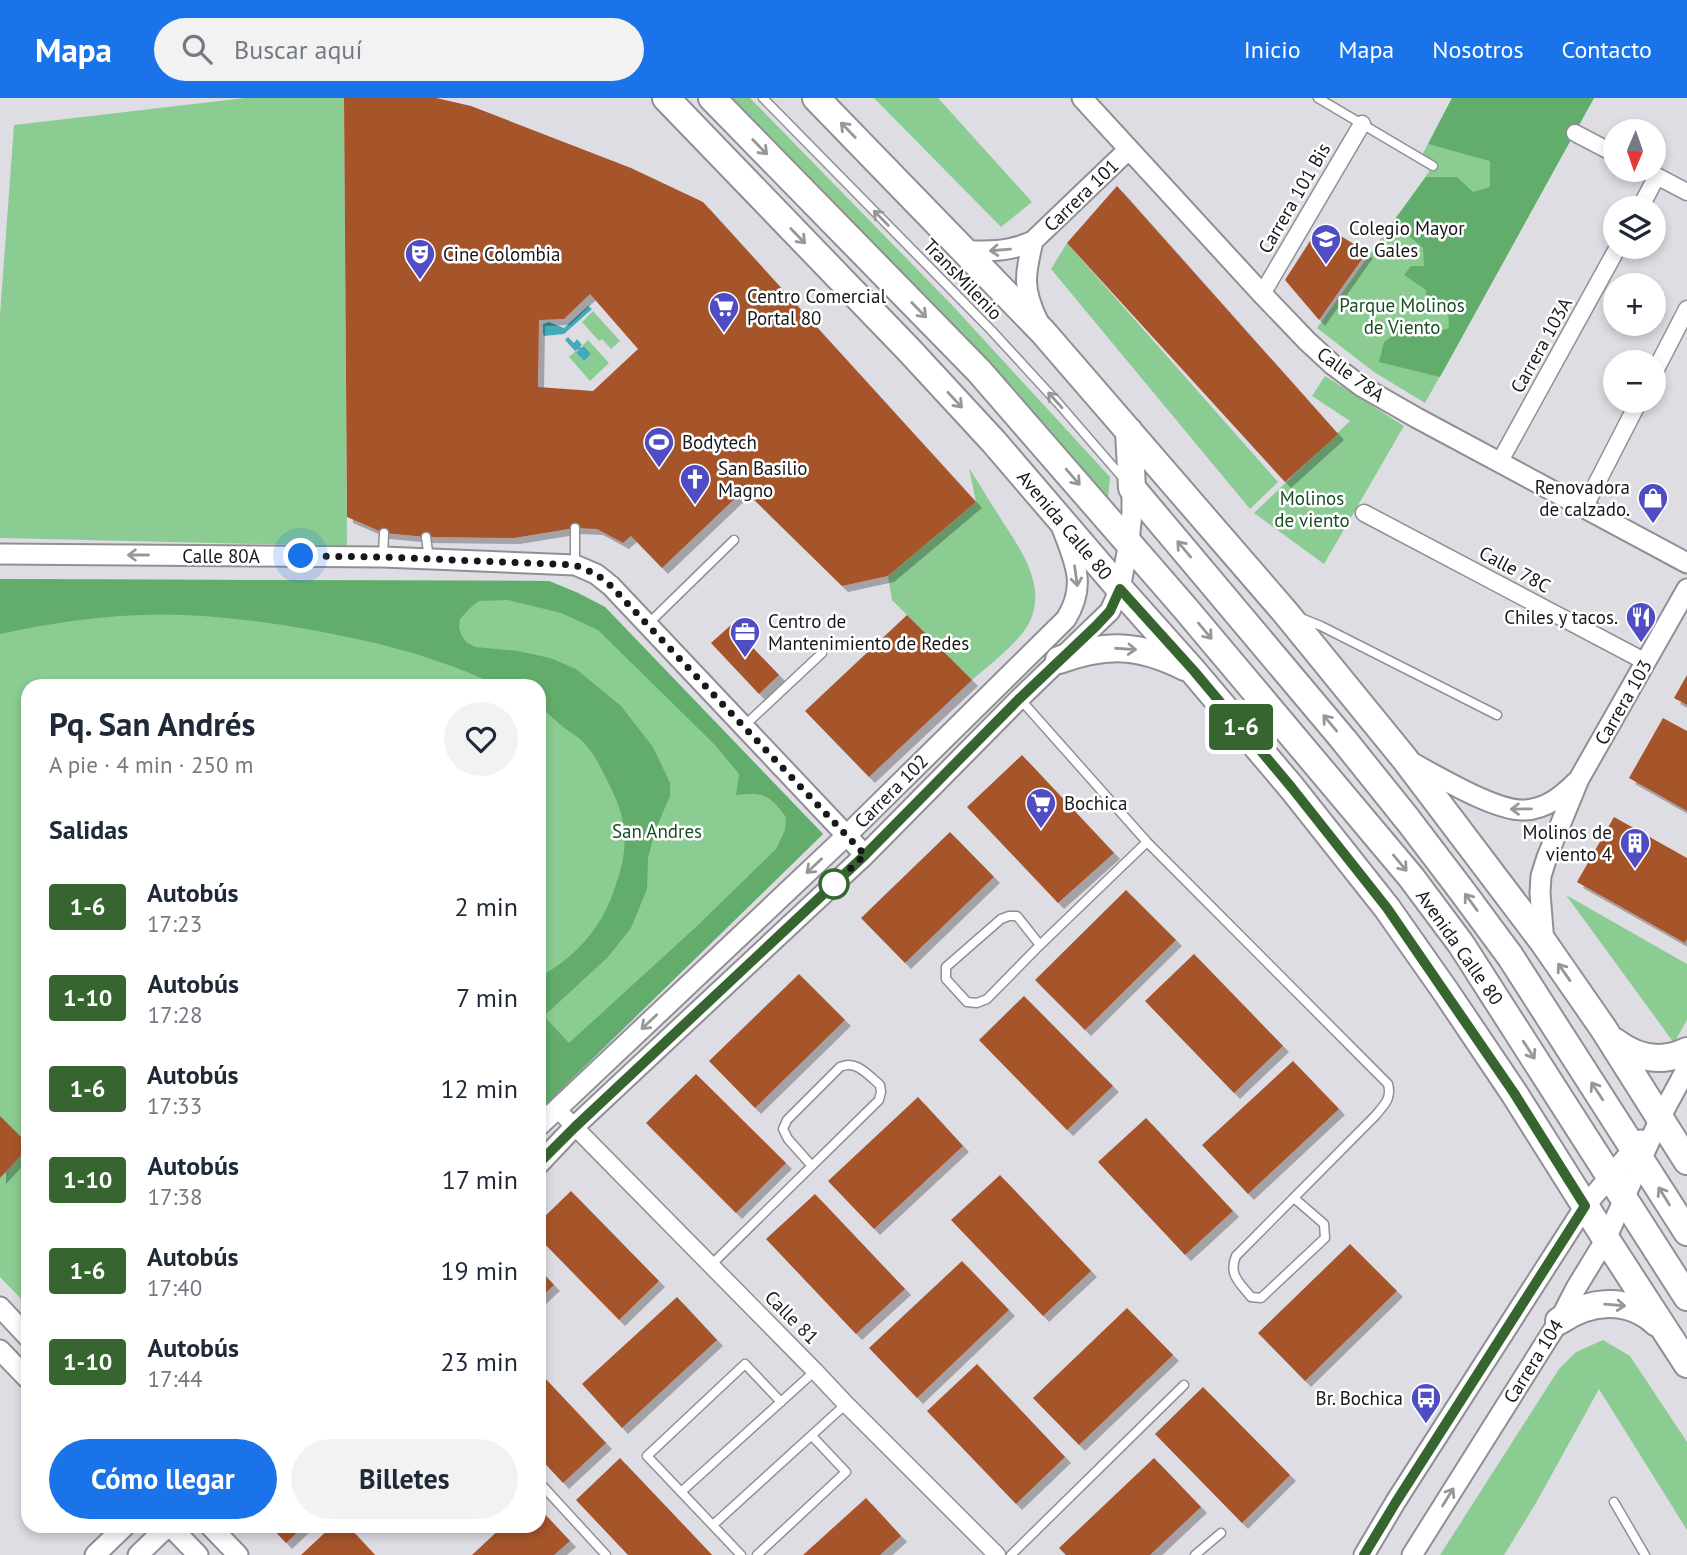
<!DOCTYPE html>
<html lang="es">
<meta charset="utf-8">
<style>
:root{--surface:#fff;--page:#f2f2f3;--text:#1f2937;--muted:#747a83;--accent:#1a73e8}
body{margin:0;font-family:"PT Sans",sans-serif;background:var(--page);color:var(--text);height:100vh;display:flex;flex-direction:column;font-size:26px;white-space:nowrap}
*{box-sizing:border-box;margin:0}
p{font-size:23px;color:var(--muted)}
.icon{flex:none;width:38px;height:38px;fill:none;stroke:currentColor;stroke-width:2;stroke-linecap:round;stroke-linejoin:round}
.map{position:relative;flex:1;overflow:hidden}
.details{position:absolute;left:21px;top:581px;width:525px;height:854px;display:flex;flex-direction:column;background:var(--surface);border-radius:21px;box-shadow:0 4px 10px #0003}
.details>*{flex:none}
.badge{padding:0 14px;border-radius:5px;font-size:24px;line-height:46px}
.needle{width:46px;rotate:182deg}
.buttons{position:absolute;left:1603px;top:21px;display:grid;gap:14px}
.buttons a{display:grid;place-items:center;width:63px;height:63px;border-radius:50%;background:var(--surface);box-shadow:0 4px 10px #0003;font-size:35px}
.you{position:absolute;width:35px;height:35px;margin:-18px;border:5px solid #fff;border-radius:50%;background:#1a73e8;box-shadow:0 0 0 10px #1a73e833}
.map>.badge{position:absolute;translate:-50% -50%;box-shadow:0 0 0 4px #fff}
h2{padding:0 28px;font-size:26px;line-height:63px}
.round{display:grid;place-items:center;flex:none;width:74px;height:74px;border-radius:37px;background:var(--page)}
.head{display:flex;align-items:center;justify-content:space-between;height:119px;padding:0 28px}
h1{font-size:33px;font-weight:600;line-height:52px}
.primary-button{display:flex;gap:14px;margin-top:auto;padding:14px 28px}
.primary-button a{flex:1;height:80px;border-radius:42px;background:var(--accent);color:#fff;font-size:28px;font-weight:600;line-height:80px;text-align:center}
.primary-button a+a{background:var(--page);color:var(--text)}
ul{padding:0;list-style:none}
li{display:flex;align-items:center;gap:21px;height:91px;padding:0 28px}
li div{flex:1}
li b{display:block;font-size:26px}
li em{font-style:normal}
li .badge{min-width:77px;font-weight:700;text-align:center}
header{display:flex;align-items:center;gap:42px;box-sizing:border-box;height:98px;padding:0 35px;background:var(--accent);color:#fff}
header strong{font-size:33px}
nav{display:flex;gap:38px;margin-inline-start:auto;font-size:24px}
.search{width:490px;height:63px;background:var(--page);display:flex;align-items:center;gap:18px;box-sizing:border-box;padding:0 24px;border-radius:38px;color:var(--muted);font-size:26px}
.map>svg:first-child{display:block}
.green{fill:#8bcc92}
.forest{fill:#62ad6c;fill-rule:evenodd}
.water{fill:#42abb9}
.building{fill:#a6542c;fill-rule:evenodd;filter:url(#shadow)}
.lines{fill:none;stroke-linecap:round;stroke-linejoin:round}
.service-casing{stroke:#918f96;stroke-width:11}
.minor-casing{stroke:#918f96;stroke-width:19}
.tertiary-casing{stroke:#918f96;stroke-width:23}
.trunk-casing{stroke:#918f96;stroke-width:30}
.service{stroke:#fff;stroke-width:8}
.minor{stroke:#fff;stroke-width:16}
.tertiary{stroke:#fff;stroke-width:19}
.trunk{stroke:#fff;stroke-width:26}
.oneway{stroke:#979798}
.line-casing{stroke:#fff;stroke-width:16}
.line{stroke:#36652f;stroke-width:10}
.walk{stroke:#18171a;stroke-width:7;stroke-dasharray:0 12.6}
.stop-dot{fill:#fff;stroke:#36652f;stroke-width:3.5}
.labels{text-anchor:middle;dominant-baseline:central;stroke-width:5;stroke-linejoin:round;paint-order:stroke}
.street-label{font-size:19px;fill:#18171a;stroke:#fff}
.poi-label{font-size:19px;fill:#18171a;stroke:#fff;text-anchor:start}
.park-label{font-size:19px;fill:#194e23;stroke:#fff}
</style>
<header>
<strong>Mapa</strong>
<div class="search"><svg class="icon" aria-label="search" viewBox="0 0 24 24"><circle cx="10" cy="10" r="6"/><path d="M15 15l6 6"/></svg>Buscar aquí</div>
<nav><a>Inicio</a><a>Mapa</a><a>Nosotros</a><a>Contacto</a></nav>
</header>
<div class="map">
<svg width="1687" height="1457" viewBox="0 0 1687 1457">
<defs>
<filter id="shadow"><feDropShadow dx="6" dy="6" stdDeviation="0" flood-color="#0004"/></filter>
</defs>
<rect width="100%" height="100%" fill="#dfdde4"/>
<path class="green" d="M245,0H344L347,448L0,440V217L14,27Z
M731,0H750L951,206L1110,379L1108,400L944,221Z
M874,0H938L1032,104L1001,129Z
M1452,0H1594L1425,305L1374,274L1317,230L1433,68L1420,61Z
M1067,145L1278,384L1250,411L1051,171Z
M593,213L620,243L611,251L602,241L599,243L582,224Z
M588,242L609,265L590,283L569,259L578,251L579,252L576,255L584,263L591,256L584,248L581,249Z
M1325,278L1404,328L1324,466L1254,415L1350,323L1312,298Z
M969,370C980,387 990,404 1001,421C1020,451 1048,488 1029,525C1020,544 989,567 972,582L892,502L888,478L976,404Z
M0,481L549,483L578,495L605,509L823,736L539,1013V588H28V1208L0,1179Z
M1566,797L1687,866V922L1674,945Z
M1603,1242L1630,1258L1687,1344V1432L1599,1291L1536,1405L1504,1457H1440L1559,1271L1576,1254Z"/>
<path class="forest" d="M1452,0H1594L1440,279L1379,264L1384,244L1415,222L1422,239L1449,230L1448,212L1426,207V192L1404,177L1411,168H1424L1423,150L1393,124L1426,79H1457L1473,94L1490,89V63L1428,46Z
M0,481L549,483L578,495L605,509L823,736L539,1013V879C577,859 604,827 616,786C622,769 626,752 624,733C623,715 615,698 607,682C601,670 594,655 584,645C580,640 573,636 567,632C557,624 548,616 539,607V588C529,588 517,590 507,588C493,586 475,577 462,572C434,561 404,552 375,545C313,531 249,520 185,517C125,514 58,523 0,536ZM508,502L561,515L598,532L715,647L739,676L736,697C764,694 769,696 786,719L785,732L776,751L697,828L569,945L544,918L608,859L631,830L647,791L648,760L655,733L670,698V685L653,649L621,608L576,571L550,560L518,553L475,549L466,544L461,536L459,529L460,521L469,511L479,503Z"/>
<path class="water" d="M588,208L592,211L564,236L544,238L543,235V226L549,224L564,230Z
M568,239L574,245L577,241L582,247L580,248L581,250L584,248L591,256L584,263L576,255L579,252L578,251L575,253L565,242Z"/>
<path class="building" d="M344,0H436L471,8L631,70L703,104L976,404L888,478L842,488L744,392L662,470L631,438L623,445L597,431L575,430L514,440L426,439L384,435L347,419ZM590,196L638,251L593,293L538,289L539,222L564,221Z
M1117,88L1338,336L1285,384L1067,145Z
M1321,126L1367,154L1319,222L1285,182Z
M907,517L972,582L869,679L805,613Z
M731,527L779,577L759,596L711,545Z
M1687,577V607L1674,600Z
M1663,620L1687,633V713L1629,680Z
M1022,657L1114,755L1058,805L967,709Z
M1614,719L1687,760V841L1685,845L1577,784Z
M950,734L994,779L905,865L861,820Z
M1126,792L1176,842L1085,932L1035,882Z
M1194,856L1283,948L1234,995L1145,903Z
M799,876L845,922L755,1010L709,963Z
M1024,898L1113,988L1067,1032L979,942Z
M1293,963L1339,1011L1248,1096L1202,1047Z
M696,976L786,1065L736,1115L646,1025Z
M918,999L963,1048L874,1131L828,1083Z
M0,1018L28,1046V1050L0,1080Z
M1146,1020L1233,1113L1185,1157L1098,1064Z
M1000,1077L1091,1173L1043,1218L951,1122Z
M571,1093L659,1183L619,1222L539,1140V1124Z
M815,1096L905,1191L856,1236L766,1141Z
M1350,1146L1397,1193L1305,1283L1258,1235Z
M962,1163L1009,1212L917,1300L869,1250Z
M539,1171L554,1187L539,1201Z
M677,1199L717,1242L622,1330L582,1286Z
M1127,1210L1173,1257L1079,1347L1033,1300Z
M977,1266L1065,1359L1016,1406L927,1313Z
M539,1274L606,1345L563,1385L539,1359Z
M1203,1289L1290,1377L1242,1425L1155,1336Z
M620,1360L712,1457H628L576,1402Z
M1154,1360L1201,1409L1150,1457H1066L1059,1450Z
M866,1400L901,1438L880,1457H803Z
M539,1410L570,1443L554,1457H472L503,1428H539Z
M270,1428H304L286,1445Z
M332,1428H348L375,1457H301Z"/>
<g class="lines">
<g class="service-casing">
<path id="service" d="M763,0L991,232L1058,305L1123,380
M1318,0L1433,68
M426,439L429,461
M383,459L384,435
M575,467V430
M1301,520L1321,528L1497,617
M647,527L734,442
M1020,601L1147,744L1388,986C1392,1001 1384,1007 1375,1018L1236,1158C1228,1177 1240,1185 1251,1199L1261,1200L1325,1140L1324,1126L1294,1100
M743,629L822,555
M1040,847L1017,818H1009L1001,821L946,869V881L967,904L977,905L987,901L1040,847L1147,744
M711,1167C767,1112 823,1057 879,1002L881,994L880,987C869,978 856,961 840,969L787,1022L783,1031L788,1041L812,1068
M539,1384L606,1457
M681,1394L815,1273
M1614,1404L1645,1457
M713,1427L846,1306
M741,1457L647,1358L745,1266L781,1304
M757,1457L846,1374L812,1338
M1011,1457L1184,1287
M1195,1457L1221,1435"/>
</g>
<g class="minor-casing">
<path id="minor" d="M1575,35L1615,56
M1645,72L1687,94
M1640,110L1657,78
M1262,196L1362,26
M1654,275L1687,211
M1499,365L1618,149
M1584,410L1639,303
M1364,415L1646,564
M557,1011L815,1273L846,1306L997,1457"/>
</g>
<g class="tertiary-casing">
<path id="tertiary" d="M1082,0L1262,196L1307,243L1333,267L1361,288L1417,320L1687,465
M1033,143C1025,177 1022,190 1038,223
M965,153C991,153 1009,154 1033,143L1129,51
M0,456L383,459L575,467L596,476L611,488L865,757
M1409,663C1436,677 1496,714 1525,712C1546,711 1562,698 1576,684
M1544,845L1540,795L1541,778L1547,759L1579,681L1687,491
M539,1028L846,738L1066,521C1087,487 1075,465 1062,430
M539,1066L574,1029L865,757L1019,601L1110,513L1120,491L1129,444L1132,414V390
M0,1209L28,1239
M0,1252L28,1281
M170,1428L198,1457
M210,1428L238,1457
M95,1457L125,1428
M138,1457L168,1428
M1364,1457L1396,1403L1585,1108L1641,1042
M1412,1457L1559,1223L1576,1190L1606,1141L1660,1020L1687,970"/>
</g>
<g class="trunk-casing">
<path id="trunk" d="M666,0L909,252L994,344L1120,491L1193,573L1292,690L1387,810L1446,894L1514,995L1606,1141L1687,1266
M712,0L979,273L1185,510L1411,779L1461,846L1687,1199
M816,0L1043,234L1285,514L1404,660L1544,845L1603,930L1687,1063
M1129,333L1132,390L1343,641L1408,722L1462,793L1510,858L1687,1134
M1059,562C1107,545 1139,546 1185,569
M1614,943C1636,960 1661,966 1687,953
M1559,1223C1590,1202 1628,1198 1657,1225"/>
</g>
<use href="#service" class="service"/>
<use href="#minor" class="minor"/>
<use href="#tertiary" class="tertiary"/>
<use href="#trunk" class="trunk"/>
</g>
<defs><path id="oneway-shaft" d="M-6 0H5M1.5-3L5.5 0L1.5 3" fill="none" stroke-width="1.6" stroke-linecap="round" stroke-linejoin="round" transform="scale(1.75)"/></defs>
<g class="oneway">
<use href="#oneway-shaft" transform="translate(848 32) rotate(-134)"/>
<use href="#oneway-shaft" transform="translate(760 49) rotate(46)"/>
<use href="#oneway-shaft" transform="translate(881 120) rotate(-135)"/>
<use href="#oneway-shaft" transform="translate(798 138) rotate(46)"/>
<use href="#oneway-shaft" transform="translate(1000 152) rotate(175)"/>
<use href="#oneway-shaft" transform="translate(919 212) rotate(46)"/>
<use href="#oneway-shaft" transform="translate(955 302) rotate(47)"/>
<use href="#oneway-shaft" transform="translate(1055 302) rotate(-132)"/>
<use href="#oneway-shaft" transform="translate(1073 379) rotate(49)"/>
<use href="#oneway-shaft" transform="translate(1184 451) rotate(-130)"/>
<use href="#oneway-shaft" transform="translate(138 457) rotate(-180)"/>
<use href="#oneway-shaft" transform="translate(1076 478) rotate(82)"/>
<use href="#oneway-shaft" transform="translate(1205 533) rotate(50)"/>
<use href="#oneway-shaft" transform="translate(1126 551) rotate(4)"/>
<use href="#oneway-shaft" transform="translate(1330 625) rotate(-130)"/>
<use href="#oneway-shaft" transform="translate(1521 711) rotate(179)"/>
<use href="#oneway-shaft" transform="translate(1400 765) rotate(50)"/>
<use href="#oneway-shaft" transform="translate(814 768) rotate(137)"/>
<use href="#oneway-shaft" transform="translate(1471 804) rotate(-126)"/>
<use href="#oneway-shaft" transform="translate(1564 874) rotate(-125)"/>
<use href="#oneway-shaft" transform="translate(649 924) rotate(137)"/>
<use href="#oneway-shaft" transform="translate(1529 952) rotate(57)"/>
<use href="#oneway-shaft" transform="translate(1597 993) rotate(-123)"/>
<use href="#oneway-shaft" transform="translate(1664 1098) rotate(-122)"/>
<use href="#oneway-shaft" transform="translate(1615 1207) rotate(5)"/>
<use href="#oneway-shaft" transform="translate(1448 1399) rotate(-58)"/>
</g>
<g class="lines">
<g class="line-casing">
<path id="line" d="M539,1065L575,1029L865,757L1019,601L1096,528L1110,513L1120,491L1194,573L1292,690L1387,810L1514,995L1585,1108L1396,1404L1364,1457"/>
</g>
<use href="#line" class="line"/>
<path class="walk" d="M301,458L383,459L575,467L596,476L611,488L865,757L824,795L834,786"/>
</g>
<defs>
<g id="school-pin" transform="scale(1.575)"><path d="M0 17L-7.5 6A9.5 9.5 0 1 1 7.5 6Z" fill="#504cc3" stroke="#fff"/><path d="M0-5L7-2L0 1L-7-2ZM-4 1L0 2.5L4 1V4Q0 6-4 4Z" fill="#fff"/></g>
<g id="theatre-pin" transform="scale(1.575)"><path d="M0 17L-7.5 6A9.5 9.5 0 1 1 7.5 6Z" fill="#504cc3" stroke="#fff"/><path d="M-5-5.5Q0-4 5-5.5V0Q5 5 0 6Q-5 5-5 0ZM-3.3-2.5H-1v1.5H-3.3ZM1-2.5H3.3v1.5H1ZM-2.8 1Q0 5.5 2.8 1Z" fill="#fff"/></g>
<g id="supermarket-pin" transform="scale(1.575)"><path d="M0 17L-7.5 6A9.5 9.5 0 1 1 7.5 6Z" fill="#504cc3" stroke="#fff"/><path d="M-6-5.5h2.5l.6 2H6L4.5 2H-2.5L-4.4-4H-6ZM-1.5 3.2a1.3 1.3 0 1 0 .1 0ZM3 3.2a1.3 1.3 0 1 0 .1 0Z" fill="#fff"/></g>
<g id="stadium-pin" transform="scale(1.575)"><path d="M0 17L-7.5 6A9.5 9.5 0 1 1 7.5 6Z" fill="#504cc3" stroke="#fff"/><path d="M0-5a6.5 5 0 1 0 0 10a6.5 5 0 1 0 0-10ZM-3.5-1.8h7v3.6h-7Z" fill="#fff"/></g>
<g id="church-pin" transform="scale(1.575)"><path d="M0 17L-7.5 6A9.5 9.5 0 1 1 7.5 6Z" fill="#504cc3" stroke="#fff"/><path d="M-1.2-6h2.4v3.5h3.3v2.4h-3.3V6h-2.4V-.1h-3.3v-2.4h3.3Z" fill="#fff"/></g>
<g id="shop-pin" transform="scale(1.575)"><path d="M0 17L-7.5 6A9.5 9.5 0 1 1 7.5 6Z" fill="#504cc3" stroke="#fff"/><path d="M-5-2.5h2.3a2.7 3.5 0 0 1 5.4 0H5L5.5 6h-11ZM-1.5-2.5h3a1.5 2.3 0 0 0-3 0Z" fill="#fff"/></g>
<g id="restaurant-pin" transform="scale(1.575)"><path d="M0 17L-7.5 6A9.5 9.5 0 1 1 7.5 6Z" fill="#504cc3" stroke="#fff"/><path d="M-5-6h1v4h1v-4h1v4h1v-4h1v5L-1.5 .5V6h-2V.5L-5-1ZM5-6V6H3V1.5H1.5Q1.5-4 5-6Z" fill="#fff"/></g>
<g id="office-pin" transform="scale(1.575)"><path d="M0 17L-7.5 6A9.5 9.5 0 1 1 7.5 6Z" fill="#504cc3" stroke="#fff"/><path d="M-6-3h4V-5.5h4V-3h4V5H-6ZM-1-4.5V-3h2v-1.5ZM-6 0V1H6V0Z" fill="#fff"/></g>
<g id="building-pin" transform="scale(1.575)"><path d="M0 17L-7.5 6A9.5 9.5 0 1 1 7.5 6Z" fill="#504cc3" stroke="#fff"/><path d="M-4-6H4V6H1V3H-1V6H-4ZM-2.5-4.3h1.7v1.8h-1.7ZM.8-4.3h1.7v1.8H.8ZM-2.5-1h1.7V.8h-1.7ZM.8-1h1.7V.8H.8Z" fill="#fff"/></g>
<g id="bus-pin" transform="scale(1.575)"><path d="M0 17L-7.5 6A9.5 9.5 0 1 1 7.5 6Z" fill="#504cc3" stroke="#fff"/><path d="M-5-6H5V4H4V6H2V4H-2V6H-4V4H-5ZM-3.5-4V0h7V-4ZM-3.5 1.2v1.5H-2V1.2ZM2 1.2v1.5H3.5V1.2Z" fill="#fff"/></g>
</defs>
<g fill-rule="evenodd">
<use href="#school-pin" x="1326" y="141"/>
<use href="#theatre-pin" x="420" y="156"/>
<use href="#supermarket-pin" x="724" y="209"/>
<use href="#stadium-pin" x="659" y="344"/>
<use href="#church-pin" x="695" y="381"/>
<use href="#shop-pin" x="1653" y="400"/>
<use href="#restaurant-pin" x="1641" y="519"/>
<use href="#office-pin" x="745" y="534"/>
<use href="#supermarket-pin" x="1041" y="705"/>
<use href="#building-pin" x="1635" y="745"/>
<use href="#bus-pin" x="1426" y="1300"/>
</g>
<circle class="stop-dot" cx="834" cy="786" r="14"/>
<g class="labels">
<g class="street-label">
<text transform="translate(1081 97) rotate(-44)">Carrera 101</text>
<text transform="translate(1294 100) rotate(-60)">Carrera 101 Bis</text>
<text transform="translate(963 181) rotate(46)">TransMilenio</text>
<text transform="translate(1541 247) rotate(-61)">Carrera 103A</text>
<text transform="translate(1351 276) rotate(36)">Calle 78A</text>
<text transform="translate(1065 427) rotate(50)">Avenida Calle 80</text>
<text x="221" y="458">Calle 80A</text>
<text transform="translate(1515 471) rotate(28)">Calle 78C</text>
<text transform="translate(1623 604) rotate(-60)">Carrera 103</text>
<text transform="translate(891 693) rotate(-45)">Carrera 102</text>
<text transform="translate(1460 849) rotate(55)">Avenida Calle 80</text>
<text transform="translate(792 1219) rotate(45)">Calle 81</text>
<text transform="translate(1533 1263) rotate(-58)">Carrera 104</text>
</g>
<g class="poi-label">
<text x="1349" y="130">Colegio Mayor<tspan x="1349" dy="22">de Gales</tspan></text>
<text x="443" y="156">Cine Colombia</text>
<text x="747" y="198">Centro Comercial<tspan x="747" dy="22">Portal 80</tspan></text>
<text x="682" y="344">Bodytech</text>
<text x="718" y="370">San Basilio<tspan x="718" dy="22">Magno</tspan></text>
<text x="1630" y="389" text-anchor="end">Renovadora<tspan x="1630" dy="22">de calzado.</tspan></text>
<text x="1618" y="519" text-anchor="end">Chiles y tacos.</text>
<text x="768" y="523">Centro de<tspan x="768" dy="22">Mantenimiento de Redes</tspan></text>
<text x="1064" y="705">Bochica</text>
<text x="1612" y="734" text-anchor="end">Molinos de<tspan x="1612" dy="22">viento 4</tspan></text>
<text x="1403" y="1300" text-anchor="end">Br. Bochica</text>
</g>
<g class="park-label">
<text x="1402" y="207">Parque Molinos<tspan x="1402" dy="22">de Viento</tspan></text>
<text x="1312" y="400">Molinos<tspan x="1312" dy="22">de viento</tspan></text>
<text x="657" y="733">San Andres</text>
</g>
</g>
</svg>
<div class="buttons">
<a><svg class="needle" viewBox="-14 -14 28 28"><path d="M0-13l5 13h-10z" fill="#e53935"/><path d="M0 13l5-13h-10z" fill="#747a83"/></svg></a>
<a><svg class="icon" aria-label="layers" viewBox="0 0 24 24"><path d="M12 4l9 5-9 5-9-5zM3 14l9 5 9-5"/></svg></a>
<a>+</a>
<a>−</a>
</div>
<div class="you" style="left:301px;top:458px"></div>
<b class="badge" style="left:1241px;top:629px;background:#36652f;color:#fff">1-6</b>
<section class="details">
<div class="head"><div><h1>Pq. San Andrés</h1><p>A pie · 4 min · 250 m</p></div><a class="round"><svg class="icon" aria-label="heart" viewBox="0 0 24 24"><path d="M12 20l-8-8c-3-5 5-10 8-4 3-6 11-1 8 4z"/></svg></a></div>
<h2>Salidas</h2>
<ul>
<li><span class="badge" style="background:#36652f;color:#fff">1-6</span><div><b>Autobús</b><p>17:23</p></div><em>2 min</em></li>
<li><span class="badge" style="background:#36652f;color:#fff">1-10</span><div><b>Autobús</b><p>17:28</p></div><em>7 min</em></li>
<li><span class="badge" style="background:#36652f;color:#fff">1-6</span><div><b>Autobús</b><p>17:33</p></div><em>12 min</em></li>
<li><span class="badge" style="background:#36652f;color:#fff">1-10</span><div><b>Autobús</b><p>17:38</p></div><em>17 min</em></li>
<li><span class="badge" style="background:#36652f;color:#fff">1-6</span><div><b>Autobús</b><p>17:40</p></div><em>19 min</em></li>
<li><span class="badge" style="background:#36652f;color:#fff">1-10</span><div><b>Autobús</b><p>17:44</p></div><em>23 min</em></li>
</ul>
<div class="primary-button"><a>Cómo llegar</a><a>Billetes</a></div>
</section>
</div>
